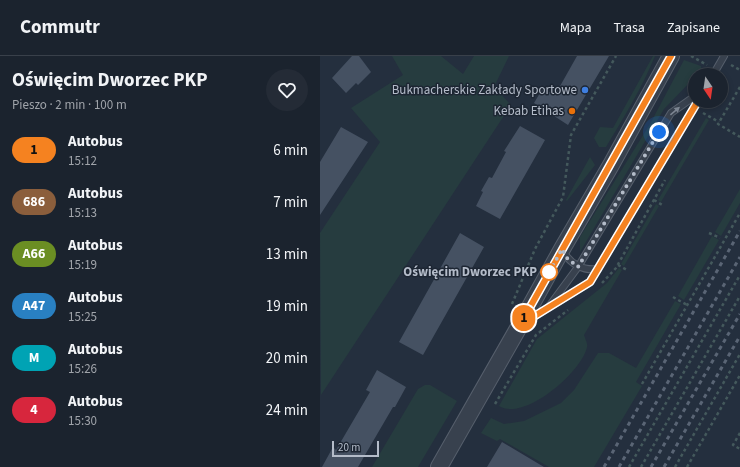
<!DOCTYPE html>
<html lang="pl">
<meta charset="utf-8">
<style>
:root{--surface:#1b232e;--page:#242b36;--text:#f1f3f6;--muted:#a0a4aa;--line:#39404a}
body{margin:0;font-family:"Source Sans 3",sans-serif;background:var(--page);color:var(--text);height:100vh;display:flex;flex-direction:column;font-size:15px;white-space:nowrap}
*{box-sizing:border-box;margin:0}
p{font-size:13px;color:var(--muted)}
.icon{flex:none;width:22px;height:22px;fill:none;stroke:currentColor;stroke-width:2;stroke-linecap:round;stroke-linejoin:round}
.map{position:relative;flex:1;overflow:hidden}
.sheet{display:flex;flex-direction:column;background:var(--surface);width:320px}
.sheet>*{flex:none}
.badge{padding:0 8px;border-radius:13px;font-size:14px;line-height:26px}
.needle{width:26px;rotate:167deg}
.fabs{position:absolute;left:368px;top:12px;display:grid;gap:8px}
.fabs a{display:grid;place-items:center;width:40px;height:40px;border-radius:50%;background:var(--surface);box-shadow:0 2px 6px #0003,0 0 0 1px var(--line);font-size:20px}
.scale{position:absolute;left:12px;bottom:10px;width:47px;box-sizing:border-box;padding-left:4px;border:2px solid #b4bcc9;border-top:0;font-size:11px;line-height:14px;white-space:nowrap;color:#b4bcc9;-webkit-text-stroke:3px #1d2633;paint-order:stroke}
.you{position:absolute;width:20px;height:20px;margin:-10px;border:3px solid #fff;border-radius:50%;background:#1a73e8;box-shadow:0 0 0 6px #1a73e833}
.map>.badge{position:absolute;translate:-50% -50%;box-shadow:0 0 0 2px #fff}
.round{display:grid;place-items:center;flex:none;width:42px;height:42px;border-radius:21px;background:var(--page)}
.headline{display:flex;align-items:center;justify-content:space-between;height:68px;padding:0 12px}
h1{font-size:19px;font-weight:700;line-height:30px}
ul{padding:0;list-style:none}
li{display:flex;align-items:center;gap:12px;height:52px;padding:0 12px}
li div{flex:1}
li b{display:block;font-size:15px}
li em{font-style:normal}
li .badge{min-width:44px;font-weight:700;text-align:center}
header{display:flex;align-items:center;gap:24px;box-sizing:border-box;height:56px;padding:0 20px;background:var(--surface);border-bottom:1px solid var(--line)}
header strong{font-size:19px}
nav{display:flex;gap:22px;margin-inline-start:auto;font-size:14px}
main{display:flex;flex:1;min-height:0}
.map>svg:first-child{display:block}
.green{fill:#263c3f}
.building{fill:#455162}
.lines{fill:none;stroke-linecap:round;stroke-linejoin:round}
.service-casing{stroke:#565f6c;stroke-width:8}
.tertiary-casing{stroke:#565f6c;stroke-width:18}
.path{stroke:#44595c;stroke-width:2.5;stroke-dasharray:3 3;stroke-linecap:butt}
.service{stroke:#38414e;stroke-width:6}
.tertiary{stroke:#38414e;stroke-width:16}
.rail{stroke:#5a6575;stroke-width:3;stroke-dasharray:4 4;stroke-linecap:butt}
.oneway{fill:#7c8592}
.line-casing{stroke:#fff;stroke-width:9}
.line{stroke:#f58220;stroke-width:6}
.walk{stroke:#b4bcc9;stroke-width:4;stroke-dasharray:0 7.2}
.shop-dot{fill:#3f7fe0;stroke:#1d2633;stroke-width:1.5}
.food-dot{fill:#e8710a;stroke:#1d2633;stroke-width:1.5}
.stop-dot{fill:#fff;stroke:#f58220;stroke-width:2}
.labels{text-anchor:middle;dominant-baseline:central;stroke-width:3;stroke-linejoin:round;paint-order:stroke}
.poi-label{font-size:13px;fill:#b4bcc9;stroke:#1d2633;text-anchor:end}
.stop-label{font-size:13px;font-weight:bold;fill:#b4bcc9;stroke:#1d2633;text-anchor:end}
</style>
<header>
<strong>Commutr</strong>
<nav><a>Mapa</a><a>Trasa</a><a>Zapisane</a></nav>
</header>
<main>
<section class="sheet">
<div class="headline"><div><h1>Oświęcim Dworzec PKP</h1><p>Pieszo · 2 min · 100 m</p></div><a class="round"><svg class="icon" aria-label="heart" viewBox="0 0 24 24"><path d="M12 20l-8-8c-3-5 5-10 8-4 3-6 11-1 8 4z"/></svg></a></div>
<ul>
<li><span class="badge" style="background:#f58220;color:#111">1</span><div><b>Autobus</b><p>15:12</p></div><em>6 min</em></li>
<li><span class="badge" style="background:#8b5e3c;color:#fff">686</span><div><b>Autobus</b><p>15:13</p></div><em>7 min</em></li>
<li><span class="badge" style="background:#6b8e23;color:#fff">A66</span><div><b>Autobus</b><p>15:19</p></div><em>13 min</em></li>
<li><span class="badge" style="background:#2980c2;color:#fff">A47</span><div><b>Autobus</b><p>15:25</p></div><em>19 min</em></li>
<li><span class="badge" style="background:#00a3b4;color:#fff">M</span><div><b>Autobus</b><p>15:26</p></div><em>20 min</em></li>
<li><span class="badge" style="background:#d7263d;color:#fff">4</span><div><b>Autobus</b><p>15:30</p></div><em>24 min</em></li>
</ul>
</section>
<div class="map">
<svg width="420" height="411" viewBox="0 0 420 411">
<rect width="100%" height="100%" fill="#242f3e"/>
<path class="green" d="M72,0H121L143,18L154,0H189L174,31L191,49L1,339L0,177L60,86L31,52L83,19Z
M333,0H335C322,32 304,61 286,91H279L274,82L280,71L293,72Z
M364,4L381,10V14L375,19V21L344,53L260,196V181L330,68Z
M386,62L389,64L341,146L338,144Z
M270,101L275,109L247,145L246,144Z
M420,133V147L401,180L395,176Z
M336,148L339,150L304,210L301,208Z
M392,180L399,184L364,244L358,240Z
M299,212L302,214L264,279C265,283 268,287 267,291C262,316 204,366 179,350L217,283L287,227Z
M355,245L361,248L316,326L322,330L274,411H229L180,383L177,385L161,377L171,362L184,368L204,365L241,347L254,334L278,297H289L316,312Z
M105,329H110L137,345L98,411H52L98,333Z"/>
<path class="building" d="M32,0H39L51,16L38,29L36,27L26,37L12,22Z
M257,0H289L248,69L214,47L223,32L235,39Z
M200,70L225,84L180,163L156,150L163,136L161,135L169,121L172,122L186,96L184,95Z
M21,71L48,86L0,159V106Z
M140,177L164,191L103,299L79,286Z
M57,314L86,331L75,351H73L38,411H2L13,391L16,394L50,336L46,334Z
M182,386L224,411H167Z"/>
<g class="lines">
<g class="service-casing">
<path id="service" d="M393,19L404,0
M243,195C250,208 263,215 278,213
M230,249L258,211L351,57L375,40
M207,265L270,226L378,45"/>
</g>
<g class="tertiary-casing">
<path id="tertiary" d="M119,411L200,269L242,193L291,109L351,0"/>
</g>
<path class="path" d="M371,0L387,9
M411,9L420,14
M420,31L398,68L420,81
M383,57L399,66
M334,144L344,150
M389,177L400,182
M298,209L307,214
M282,227L296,212L345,124
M353,241L367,249
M192,248L215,193L243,141L251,79L296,0
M322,328L420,157
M175,348L216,279L248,254
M420,377L413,389L420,393
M309,411L420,219
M321,411L420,240
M355,411L420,298
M367,411L420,319"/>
<use href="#service" class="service"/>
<use href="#tertiary" class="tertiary"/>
<path class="rail" d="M284,411L420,175
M299,411L420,201
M331,411L420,258
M344,411L420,280"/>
</g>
<defs><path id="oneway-solid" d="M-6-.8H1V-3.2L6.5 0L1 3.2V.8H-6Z"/></defs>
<use class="oneway" href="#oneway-solid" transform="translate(355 55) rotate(-40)"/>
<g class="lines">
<g class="line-casing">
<path id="line" d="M351,0L200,269L270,226L378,45"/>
</g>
<use href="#line" class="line"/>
<path class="walk" d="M229,216L226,222L242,193L247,202L258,211L339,76"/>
</g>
<circle class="shop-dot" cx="265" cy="34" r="4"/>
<circle class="food-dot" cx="252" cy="55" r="4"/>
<circle class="stop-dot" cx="229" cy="216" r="8"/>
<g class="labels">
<g class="poi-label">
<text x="257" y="34">Bukmacherskie Zakłady Sportowe</text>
<text x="244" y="55">Kebab Etihas</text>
</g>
<g class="stop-label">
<text x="217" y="216">Oświęcim Dworzec PKP</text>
</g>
</g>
</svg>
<div class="fabs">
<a><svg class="needle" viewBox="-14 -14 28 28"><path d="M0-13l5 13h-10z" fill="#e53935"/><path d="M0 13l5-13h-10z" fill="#a0a4aa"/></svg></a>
</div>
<div class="scale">20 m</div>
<div class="you" style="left:339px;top:76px"></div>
<b class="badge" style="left:204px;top:262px;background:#f58220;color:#111">1</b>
</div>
</main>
